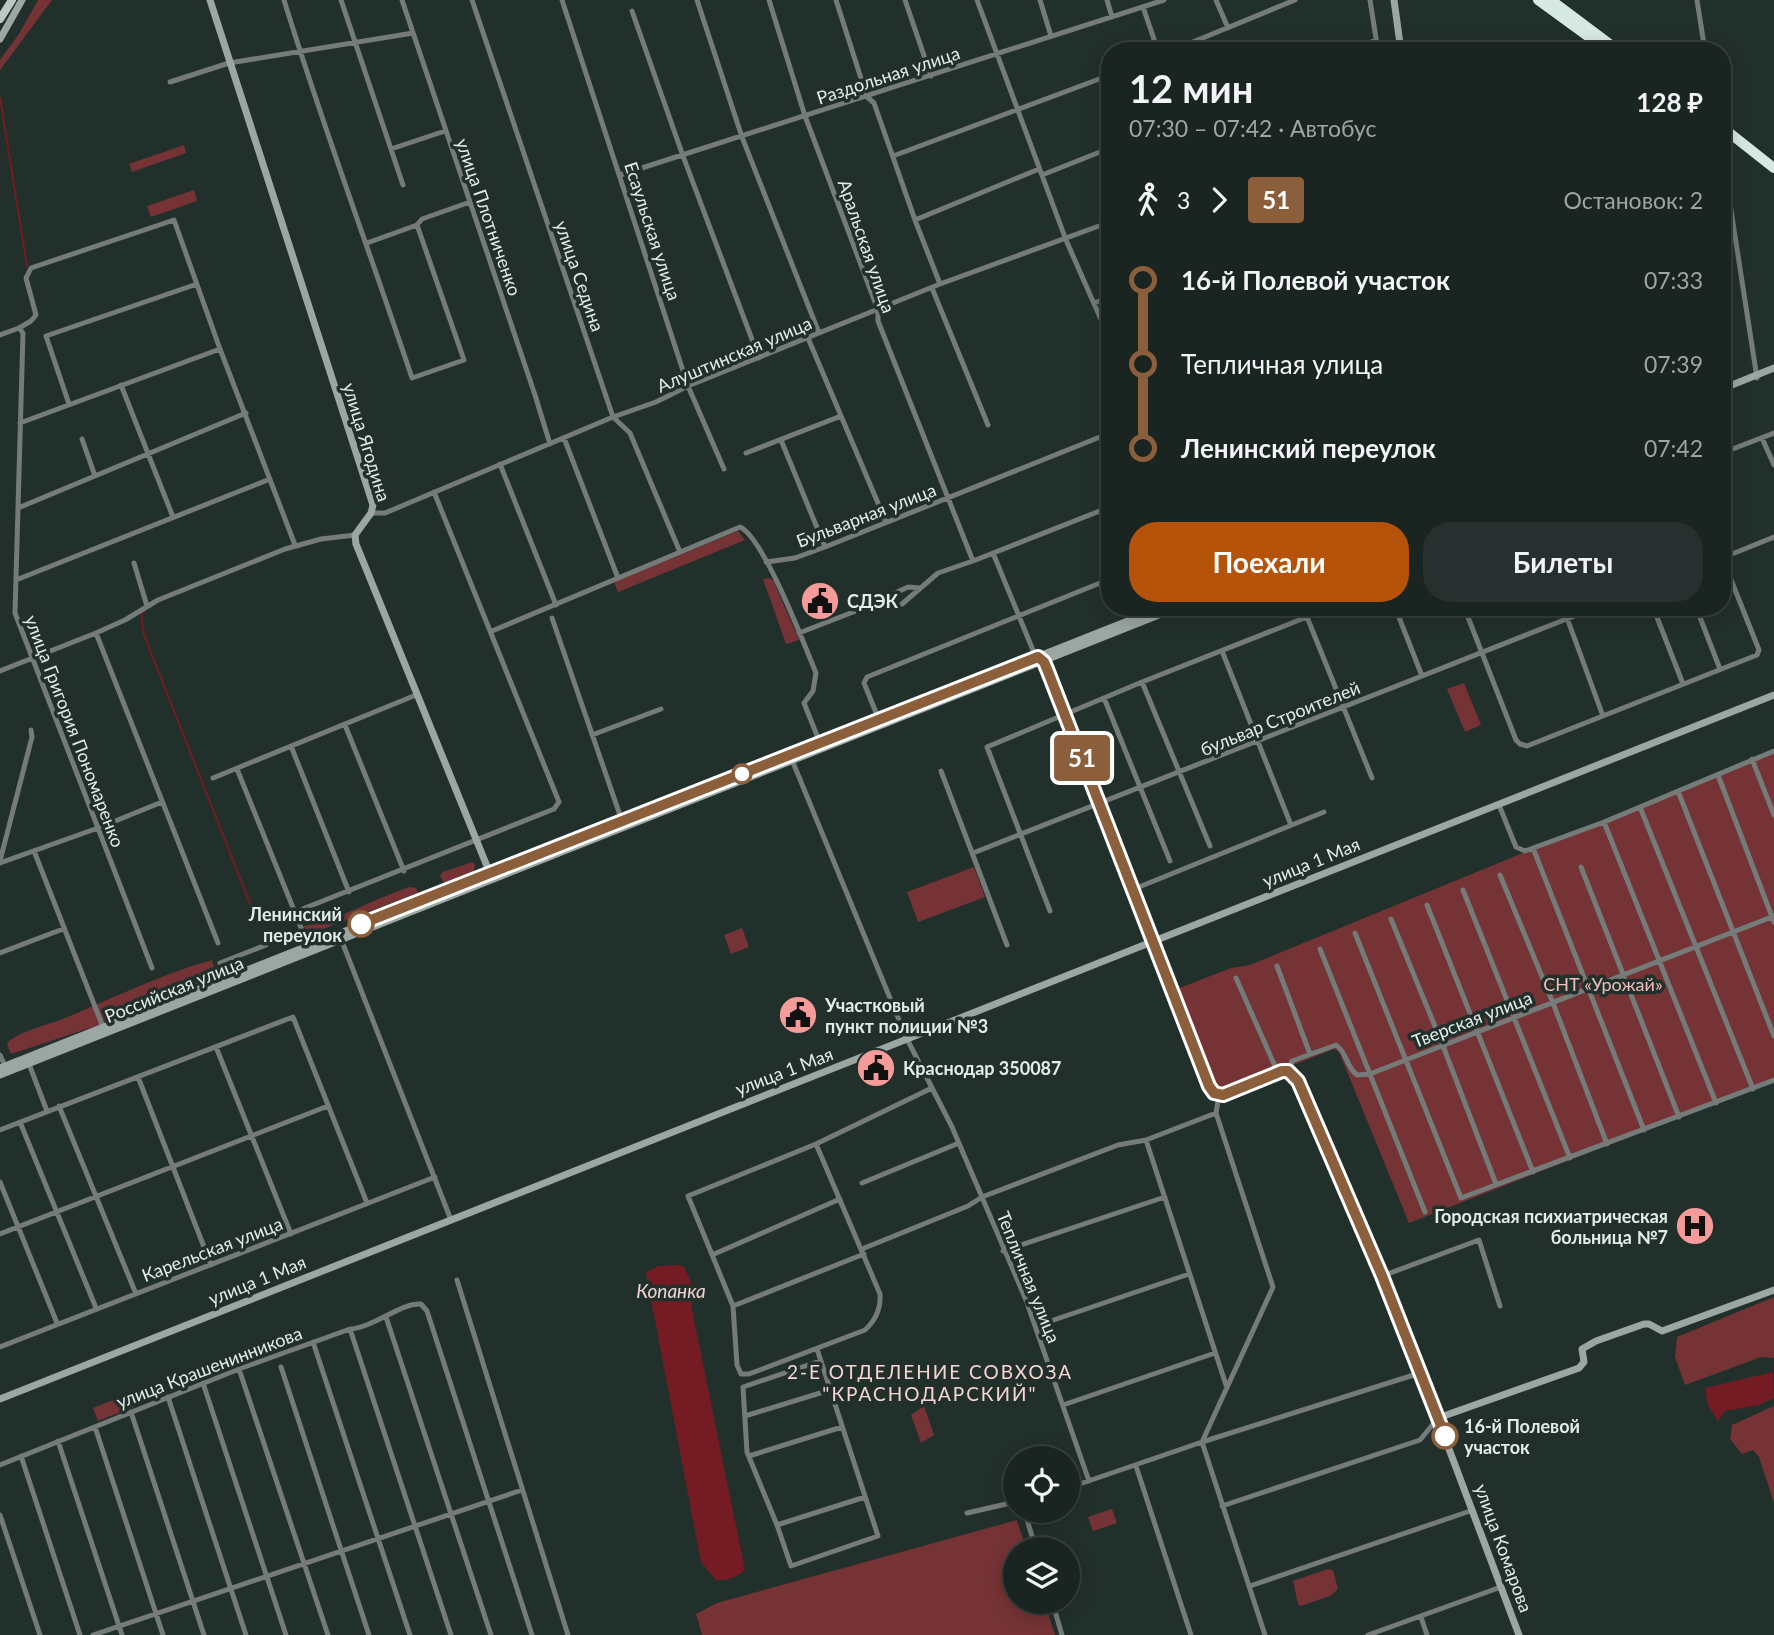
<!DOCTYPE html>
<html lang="ru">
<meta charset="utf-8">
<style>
:root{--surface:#1a2421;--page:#27302e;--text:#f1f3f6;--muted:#9fa4a5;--line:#38413f;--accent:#b45309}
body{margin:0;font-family:Lato,sans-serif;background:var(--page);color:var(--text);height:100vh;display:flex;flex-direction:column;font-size:26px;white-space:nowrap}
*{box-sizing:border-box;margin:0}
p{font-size:23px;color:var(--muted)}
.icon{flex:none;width:38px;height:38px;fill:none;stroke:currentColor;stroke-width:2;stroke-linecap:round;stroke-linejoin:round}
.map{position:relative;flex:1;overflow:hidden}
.sheet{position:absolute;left:1101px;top:42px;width:630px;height:574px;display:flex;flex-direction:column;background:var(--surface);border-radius:28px;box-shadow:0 4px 18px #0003,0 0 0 2px var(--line)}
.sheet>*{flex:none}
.badge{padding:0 14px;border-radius:5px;font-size:24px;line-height:46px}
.buttons{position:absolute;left:1003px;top:1446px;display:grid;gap:14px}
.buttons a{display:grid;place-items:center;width:77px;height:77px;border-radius:50%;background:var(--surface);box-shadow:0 4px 18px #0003,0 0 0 2px var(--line);font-size:35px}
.map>.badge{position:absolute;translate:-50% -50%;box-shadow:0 0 0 4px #fff}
.legs{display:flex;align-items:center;gap:10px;height:77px;padding:0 28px;font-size:23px}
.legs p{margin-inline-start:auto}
.overview{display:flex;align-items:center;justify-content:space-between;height:119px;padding:0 28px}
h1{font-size:38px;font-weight:700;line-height:52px}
.button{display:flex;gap:14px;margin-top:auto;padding:14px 28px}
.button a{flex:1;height:80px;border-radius:28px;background:var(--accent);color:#fff;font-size:28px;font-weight:700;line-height:80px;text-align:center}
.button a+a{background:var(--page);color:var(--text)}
ul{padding:0 28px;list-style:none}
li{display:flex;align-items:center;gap:24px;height:84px;font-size:26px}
li i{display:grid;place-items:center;width:10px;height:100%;margin:0 9px;background:currentColor}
li i::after{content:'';width:18px;height:18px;margin:-9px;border:5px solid;border-radius:50%;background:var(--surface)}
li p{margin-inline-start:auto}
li:first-child i{background:linear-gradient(#0000 50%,currentColor 0)}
li:last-child i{background:linear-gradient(currentColor 50%,#0000 0)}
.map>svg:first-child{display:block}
.green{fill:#753335}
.water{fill:#751b23}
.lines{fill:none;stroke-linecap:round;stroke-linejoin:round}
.stream{stroke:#751b23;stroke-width:2}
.street{stroke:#747b79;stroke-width:5}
.secondary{stroke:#9ca7a3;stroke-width:7}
.primary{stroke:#bac9c4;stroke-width:8}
.highway{stroke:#d6e8e2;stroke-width:10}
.line-1-casing{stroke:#fff;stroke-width:16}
.line-1{stroke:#8b5e3c;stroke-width:10}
.stop-1-dot{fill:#fff;stroke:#8b5e3c;stroke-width:3.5}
.labels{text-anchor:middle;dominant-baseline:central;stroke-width:7;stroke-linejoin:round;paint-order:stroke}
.street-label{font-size:18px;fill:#e3ece9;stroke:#22302c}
.poi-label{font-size:18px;font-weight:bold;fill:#e3ece9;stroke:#22302c;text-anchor:start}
.stop-label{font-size:18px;font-weight:bold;fill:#e3ece9;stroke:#22302c;text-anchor:end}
.park-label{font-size:18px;fill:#f2bdbb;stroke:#22302c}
.water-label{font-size:19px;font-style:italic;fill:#efd4d2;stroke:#22302c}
.neighbourhood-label{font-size:19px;letter-spacing:2px;fill:#f8d5d4;stroke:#22302c}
</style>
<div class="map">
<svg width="1774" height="1635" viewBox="0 0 1774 1635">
<rect width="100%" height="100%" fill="#22302c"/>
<path class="green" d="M38,0H52L0,70V60L19,34Z
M184,145L186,153L132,172L129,164Z
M194,190L197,201L151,217L147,206Z
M738,531L745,540L618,592L614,582Z
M768,578L773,580L799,640L786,644L763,579Z
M1464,683L1481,725L1465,732L1447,689Z
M1774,750V1080L1409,1223L1339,1052L1334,1049L1222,1093L1213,1090L1175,994L1177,989L1231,968L1250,965Z
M473,862L475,866L473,872L444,883L440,876L443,872Z
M974,867L985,897L918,922L907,892Z
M410,887L416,888L418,893L307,935L304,926C341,920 374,898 410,887Z
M742,928L749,947L731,954L724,935Z
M212,960L217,976L108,1019L102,1024L11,1054L7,1045L9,1041C27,1028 50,1025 70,1016C117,996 163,974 212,960Z
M1774,1297V1358L1761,1357L1685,1385L1675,1357L1677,1337Z
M131,1393L136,1406L98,1421L93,1408Z
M924,1406L934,1435L921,1443L911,1415Z
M1774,1406V1503L1759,1457L1753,1450L1742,1454L1730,1439L1732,1425Z
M1112,1509L1117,1523L1093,1531L1088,1517Z
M1017,1520L1026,1549H1015V1601H1044L1055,1635H702L696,1614L717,1603Z
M1328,1569L1333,1570L1338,1589L1330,1596L1301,1606L1298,1604L1293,1581Z"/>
<path class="water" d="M678,1265L684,1267C689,1279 698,1291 691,1305L745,1570C736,1577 728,1581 716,1580L701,1562L646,1273L658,1266Z
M1773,1372L1774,1398L1759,1405L1725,1411L1718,1421L1708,1405L1705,1388Z"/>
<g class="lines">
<path class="stream" d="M0,98L27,266
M145,611L141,614L144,635L255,916"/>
<path class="street" d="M284,0C323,127 370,252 412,378L464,360L417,225
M341,0L403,185
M402,0L535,395L550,444
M472,0L613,417L630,433L680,552
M562,0L688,386L724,469
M697,0L742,137L819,333
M769,0L805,116L878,310V321L973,561
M836,0L867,97L874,103L915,220L940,284
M905,0L931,76
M977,0L1066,240L1110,340
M1040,0L1051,36
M1107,0L1112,17
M1216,0L1228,28
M1370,0L1378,51
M1697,0L1705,51
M1143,7L1158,51
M632,11L683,156L759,358
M1171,51L1295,0
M1349,51L1376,40
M170,82L229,63L413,33
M1727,140L1722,152L1757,378
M391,149L445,131
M893,156L1110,75
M620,175L1164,0
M1042,175L1110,148
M915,220L1039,169
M367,243L417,225L422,219L470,202
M932,288L988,425
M1094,303L1110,297
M19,328L31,321L36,315L26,278L31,268L174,220L220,349L295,545
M0,335L19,328L23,333L15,613L152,968
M808,338L886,522
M121,385L173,517
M69,404L46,336L197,284
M20,423L220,349
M564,438L618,578
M1762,438L1774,465
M82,439L95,476
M781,440L825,547
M746,453L841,416
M1722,453L1774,433
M500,464L556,605
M18,508L246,413
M371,513H385L613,417L656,402L688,386L940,284L1110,222
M993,553L1037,660
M1722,558L1774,537
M766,562L795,558L825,547L1110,433
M134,563L147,606
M16,580L270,479
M902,604L938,573L973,561L1110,507
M1395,607L1422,676
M1464,607L1516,740L1520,744L1527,746L1757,655L1759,650L1722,557
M1563,607L1603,716
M1653,607L1683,684
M1696,607L1720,669
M552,618L622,821
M492,631L740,527C764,538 804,644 816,673L813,691L804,703L820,743
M96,633L218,943
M799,633L861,609L908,587L920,588
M1222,651L1291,825
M0,671L96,633L125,620L158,600L285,549L321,539L355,535
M1142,682L1210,846
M1104,698L1170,861
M879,720L864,683L867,677L1110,579
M345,725L404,871
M592,735L661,709
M291,746L349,892
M1752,759L1774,815
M792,760L906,1037L952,1127L1026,1300L1089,1481
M237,769L302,930L314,943
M941,771L1007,945
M1718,775L1774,922
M213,778L416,695
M1678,791L1774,1036
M1499,805L1516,847L1525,851L1604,822L1774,751
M1640,807L1753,1089
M1604,822L1716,1103
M1533,848L1644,1130
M34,851L103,1027
M973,853L1597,607
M0,861L32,737L31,730
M0,863L98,828L162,802
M1581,867L1679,1117
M1500,875L1553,1003L1607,1144
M1134,889L1324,812
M1463,890L1570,1158
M1427,905L1533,1172
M1050,911L987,747L1142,682L1307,617L1372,778
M295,912L554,809L559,802L434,492
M1391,919L1443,1046L1496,1184
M1355,933L1461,1198L1774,1080
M341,939L451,1220
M1320,949L1425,1212
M0,953L63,929
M220,963L266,945
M1277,966L1310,1054
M1236,978L1278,1073
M216,1047L291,1234
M0,1055L5,1066
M29,1064L47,1111
M1288,1071L1292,1061L1336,1045C1347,1052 1346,1067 1357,1075L1370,1074L1774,916
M138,1077L211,1265
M59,1106L136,1294
M20,1122L96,1308
M0,1130L293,1017L367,1203
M1146,1140L1226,1385
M816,1144L880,1294C881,1309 876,1320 865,1330L749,1374H741L737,1365L733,1306L688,1196L816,1144L932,1088
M0,1182L57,1323
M862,1183L959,1143
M0,1234L328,1106
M862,1249L968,1206L982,1197L1118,1145L1146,1140L1216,1113
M1003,1251L1165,1197
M712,1255L840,1199
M1382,1276L1479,1240L1500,1306
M457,1280L568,1635
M733,1306L864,1254
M386,1317L491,1635
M1036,1326L1189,1274
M350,1329L451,1635
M313,1342L410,1635
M0,1347L435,1177
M817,1349L878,1536L791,1566L777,1525L747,1452L743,1387L820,1361
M281,1367L369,1635
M239,1369L328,1635
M203,1383L286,1635
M168,1397L246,1635
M1063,1405L1215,1353
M131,1412L204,1635
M745,1416L830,1390
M95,1427L163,1635
M58,1441L122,1635
M1202,1442L1273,1287L1216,1113L1219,1095
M1202,1442L1265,1635
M21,1456L80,1635
M749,1456L842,1427
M0,1465L239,1369L350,1329C373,1328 402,1302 421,1304L427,1311L532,1635
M1136,1466L1191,1635
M1068,1488L1202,1442L1420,1373
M1222,1506L1420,1440L1438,1418
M1024,1510L1036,1549
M967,1513L1015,1502
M0,1515L40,1635
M777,1525L865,1497
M1250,1586L1473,1510
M1052,1601L1062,1635
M1421,1617L1427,1635
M93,1635L522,1490
M1368,1635L1501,1587"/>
<path class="secondary" d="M210,0L373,505L371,513L355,535L356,544L491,876
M1394,0L1401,51
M0,39L22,0
M1722,389L1774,368
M1041,660L1100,804L1210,1089L1217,1094L1223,1095L1282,1071H1288L1298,1081L1408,1340L1519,1635
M0,1068L1163,607
M0,1075L1179,607
M0,1399L1774,695
M1438,1418L1579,1368L1584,1362L1582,1349L1596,1341L1644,1324H1649L1662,1331L1774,1290"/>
<path class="primary" d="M0,19L12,0"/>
<path class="highway" d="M1538,0L1608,51
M1551,0L1619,51
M1722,127L1774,168"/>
</g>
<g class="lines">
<g class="line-1-casing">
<path id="line-1" d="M361,924L1038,657L1044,662L1047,669L1209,1086L1214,1093L1223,1095L1282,1071H1288L1298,1081L1382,1276L1445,1436"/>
</g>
<use href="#line-1" class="line-1"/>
</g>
<defs>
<g id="civic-disc" transform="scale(2.0125)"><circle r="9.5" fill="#f59b9a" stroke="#22302c"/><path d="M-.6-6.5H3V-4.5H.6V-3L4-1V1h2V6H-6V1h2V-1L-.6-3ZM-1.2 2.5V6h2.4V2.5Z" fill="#111"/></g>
<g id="hospital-disc" transform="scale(2.0125)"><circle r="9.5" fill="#f59b9a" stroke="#22302c"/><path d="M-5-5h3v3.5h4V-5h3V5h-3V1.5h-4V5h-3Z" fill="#111"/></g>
</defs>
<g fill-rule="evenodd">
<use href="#civic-disc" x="820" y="601"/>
<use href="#civic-disc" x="798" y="1015"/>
<use href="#civic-disc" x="876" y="1068"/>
<use href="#hospital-disc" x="1695" y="1226"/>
</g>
<g class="stop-1-dot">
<circle cx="742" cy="774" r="9"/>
<circle cx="361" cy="924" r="12"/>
<circle cx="1445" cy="1436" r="12"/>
</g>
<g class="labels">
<g class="street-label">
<text transform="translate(888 75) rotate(-18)">Раздольная улица</text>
<text transform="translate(489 217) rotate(71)">улица Плотниченко</text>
<text transform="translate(653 231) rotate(72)">Есаульская улица</text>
<text transform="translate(867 246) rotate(71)">Аральская улица</text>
<text transform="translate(580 276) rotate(71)">улица Седина</text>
<text transform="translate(734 354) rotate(-23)">Алуштинская улица</text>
<text transform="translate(367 442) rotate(73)">улица Ягодина</text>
<text transform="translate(866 515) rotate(-21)">Бульварная улица</text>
<text transform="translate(1280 718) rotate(-22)">бульвар Строителей</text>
<text transform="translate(75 731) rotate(69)">улица Григория Пономаренко</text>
<text transform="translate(1311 862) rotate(-22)">улица 1 Мая</text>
<text transform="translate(174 989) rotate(-22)">Российская улица</text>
<text transform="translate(1472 1019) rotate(-21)">Тверская улица</text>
<text transform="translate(784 1071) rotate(-21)">улица 1 Мая</text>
<text transform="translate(212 1249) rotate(-21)">Карельская улица</text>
<text transform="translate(1029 1277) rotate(68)">Тепличная улица</text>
<text transform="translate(257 1280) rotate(-22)">улица 1 Мая</text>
<text transform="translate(209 1367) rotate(-21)">улица Крашенинникова</text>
<text transform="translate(1504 1548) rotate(70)">улица Комарова</text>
</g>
<g class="poi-label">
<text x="847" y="601">СДЭК</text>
<text x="825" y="1005">Участковый<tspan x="825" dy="21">пункт полиции №3</tspan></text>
<text x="903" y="1068">Краснодар 350087</text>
<text x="1668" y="1216" text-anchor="end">Городская психиатрическая<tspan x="1668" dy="21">больница №7</tspan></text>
</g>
<g class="stop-label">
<text x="342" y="914">Ленинский<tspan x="342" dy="21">переулок</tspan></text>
<text x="1464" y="1426" text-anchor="start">16-й Полевой<tspan x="1464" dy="21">участок</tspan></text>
</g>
<g class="park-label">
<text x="1603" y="984">СНТ «Урожай»</text>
</g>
<g class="water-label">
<text x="671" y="1290">Копанка</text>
</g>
<g class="neighbourhood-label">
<text x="930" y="1371">2-Е ОТДЕЛЕНИЕ СОВХОЗА<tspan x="930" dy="22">"КРАСНОДАРСКИЙ"</tspan></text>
</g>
</g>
</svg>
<div class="buttons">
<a><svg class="icon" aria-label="locate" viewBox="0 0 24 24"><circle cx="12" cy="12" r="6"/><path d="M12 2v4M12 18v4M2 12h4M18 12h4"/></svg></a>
<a><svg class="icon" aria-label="layers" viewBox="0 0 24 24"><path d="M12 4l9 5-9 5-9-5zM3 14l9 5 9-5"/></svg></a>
</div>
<b class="badge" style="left:1082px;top:758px;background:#8b5e3c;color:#fff">51</b>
<section class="sheet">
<div class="overview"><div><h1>12 мин</h1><p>07:30 – 07:42 · Автобус</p></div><b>128 ₽</b></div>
<div class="legs"><svg class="icon" aria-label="walk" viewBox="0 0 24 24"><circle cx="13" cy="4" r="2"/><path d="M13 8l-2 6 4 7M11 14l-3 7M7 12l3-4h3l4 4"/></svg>3<svg class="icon" aria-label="forward" viewBox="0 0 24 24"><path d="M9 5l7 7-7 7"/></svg><b class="badge" style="background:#8b5e3c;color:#fff">51</b><p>Остановок: 2</p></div>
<ul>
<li><i style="color:#8b5e3c"></i><b>16-й Полевой участок</b><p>07:33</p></li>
<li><i style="color:#8b5e3c"></i><span>Тепличная улица</span><p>07:39</p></li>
<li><i style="color:#8b5e3c"></i><b>Ленинский переулок</b><p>07:42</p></li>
</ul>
<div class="button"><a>Поехали</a><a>Билеты</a></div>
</section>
</div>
